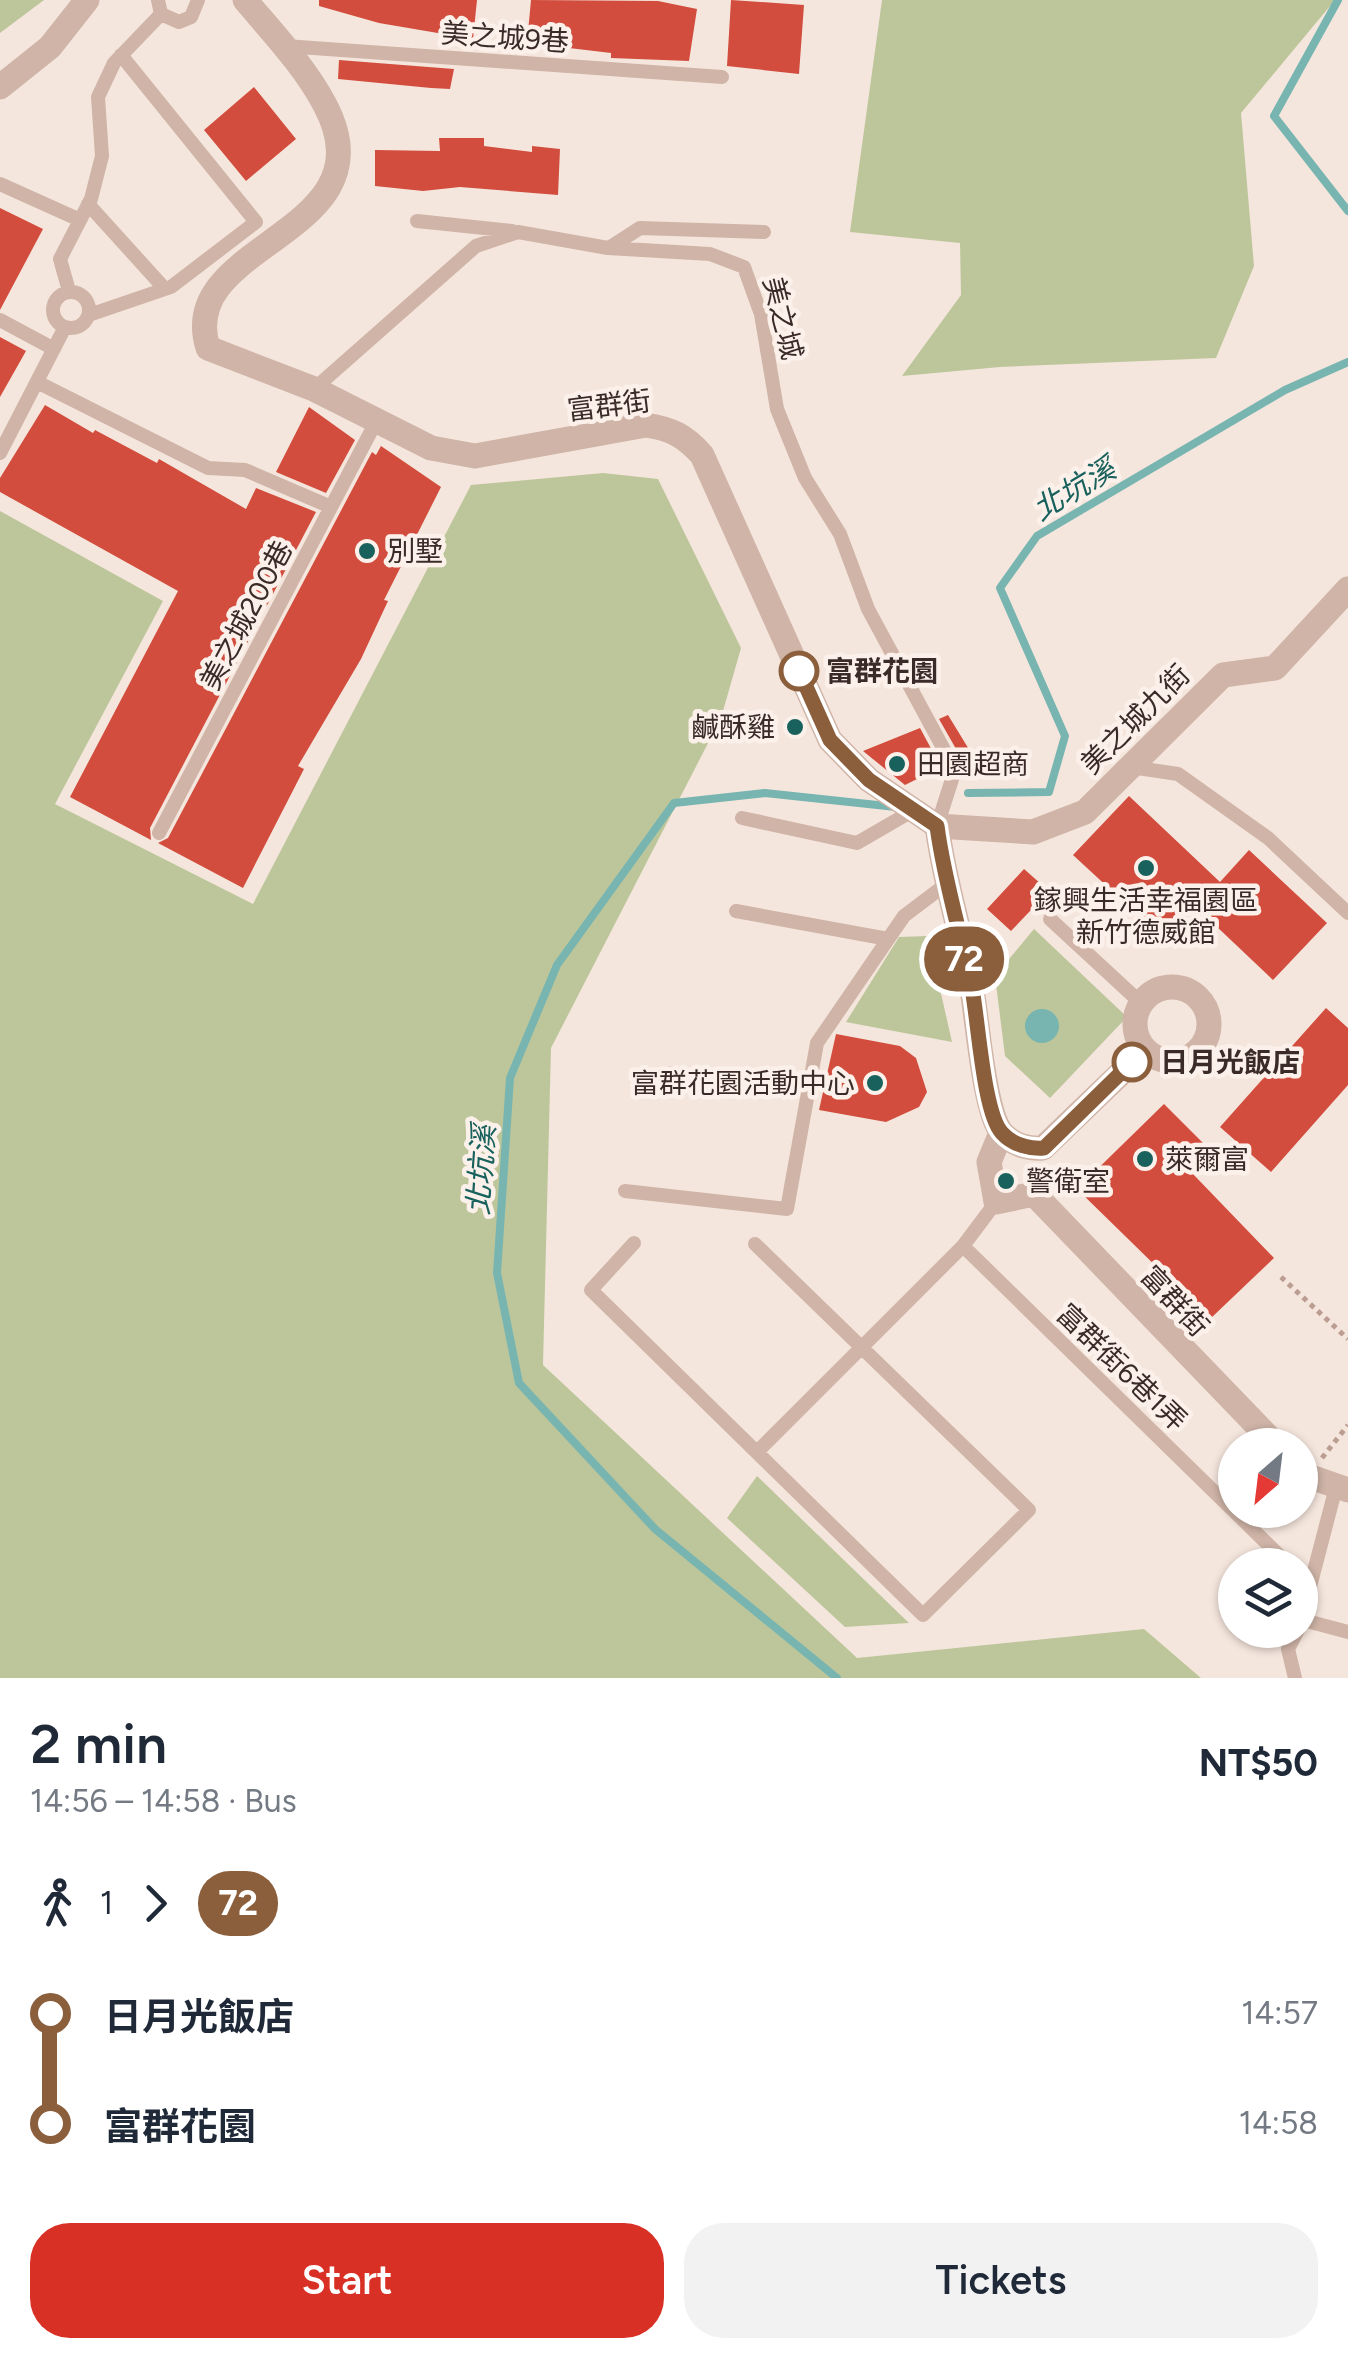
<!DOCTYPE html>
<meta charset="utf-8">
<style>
:root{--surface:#fff;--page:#f2f2f3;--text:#1f2937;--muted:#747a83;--accent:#d93025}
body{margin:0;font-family:Figtree,"Noto Sans TC",sans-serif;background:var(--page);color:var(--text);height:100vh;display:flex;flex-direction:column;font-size:38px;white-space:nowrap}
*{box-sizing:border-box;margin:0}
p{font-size:32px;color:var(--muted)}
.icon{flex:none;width:55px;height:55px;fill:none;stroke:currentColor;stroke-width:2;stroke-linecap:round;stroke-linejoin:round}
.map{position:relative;height:1678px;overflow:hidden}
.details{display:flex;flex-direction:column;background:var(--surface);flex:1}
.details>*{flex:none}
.badge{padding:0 20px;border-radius:32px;font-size:35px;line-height:65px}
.needle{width:65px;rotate:208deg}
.fabs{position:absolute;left:1218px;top:1428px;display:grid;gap:20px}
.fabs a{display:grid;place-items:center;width:100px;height:100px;border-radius:50%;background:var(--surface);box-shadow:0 2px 8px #0004;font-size:50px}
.map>.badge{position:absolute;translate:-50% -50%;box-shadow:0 0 0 5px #fff}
.legs{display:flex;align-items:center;gap:15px;height:110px;padding:0 30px;font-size:32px}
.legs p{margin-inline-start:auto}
.overview{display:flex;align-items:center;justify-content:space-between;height:170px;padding:0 30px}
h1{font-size:55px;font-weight:600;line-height:75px}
.cta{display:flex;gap:20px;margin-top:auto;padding:20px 30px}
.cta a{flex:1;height:115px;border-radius:40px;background:var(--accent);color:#fff;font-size:40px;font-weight:600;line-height:115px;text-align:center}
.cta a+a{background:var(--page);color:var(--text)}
ul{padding:0 30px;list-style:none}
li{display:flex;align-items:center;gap:35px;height:110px;font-size:38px}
li i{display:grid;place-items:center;width:15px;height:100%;margin:0 12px;background:currentColor}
li i::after{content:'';width:25px;height:25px;margin:-12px;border:8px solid;border-radius:50%;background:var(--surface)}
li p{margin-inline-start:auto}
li:first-child i{background:linear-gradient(#0000 50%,currentColor 0)}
li:last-child i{background:linear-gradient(currentColor 50%,#0000 0)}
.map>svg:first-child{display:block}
.green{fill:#bdc69b}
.water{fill:#78b5b0}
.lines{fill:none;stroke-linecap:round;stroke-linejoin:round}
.stream{stroke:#78b5b0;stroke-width:8}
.building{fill:#d24d3d}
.path{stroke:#bb9d91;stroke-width:5;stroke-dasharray:5 5;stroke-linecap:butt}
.service{stroke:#cfb4a7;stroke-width:14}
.minor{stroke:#cfb4a7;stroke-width:25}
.tertiary{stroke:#cfb4a7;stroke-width:25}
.line-1-casing{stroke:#fff;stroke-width:22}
.line-1{stroke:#8b5e3c;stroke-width:15}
.poi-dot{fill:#19615c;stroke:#fcf1ea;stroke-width:4}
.stop-1-dot{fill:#fff;stroke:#8b5e3c;stroke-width:5}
.labels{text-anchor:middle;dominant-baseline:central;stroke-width:9;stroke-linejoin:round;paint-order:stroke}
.street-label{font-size:28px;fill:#3a2b28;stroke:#fcf1ea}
.poi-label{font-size:28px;fill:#3a2b28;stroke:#fcf1ea;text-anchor:start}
.stop-label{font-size:28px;font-weight:bold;fill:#3a2b28;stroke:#fcf1ea;text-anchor:start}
.water-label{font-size:30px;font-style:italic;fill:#19615c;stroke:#fcf1ea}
</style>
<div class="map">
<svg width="1348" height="1678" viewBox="0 0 1348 1678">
<rect width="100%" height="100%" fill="#f5e6dd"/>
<path class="green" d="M0,0H44L0,33Z
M882,0H1335L1241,113L1254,266L1216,358L1000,367L902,376L961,295L960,243L850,232Z
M603,473L658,479L741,648L721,718L551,1048L543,1365L857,1658L1144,1629L1201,1678H0V511L163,601L55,804L253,904L471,485Z
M1034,929L1127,1017L1050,1098L1005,1056L995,976Z
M928,936L952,1042L846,1022L899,937Z
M757,1476L909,1623L845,1627L727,1518Z"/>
<path class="water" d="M1025 1026a17 17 0 1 1 34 0a17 17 0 1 1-34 0Z"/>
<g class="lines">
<path class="stream" d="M1338,0L1274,116L1348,211
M968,793L1049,792L1065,736L1000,588L1037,536L1285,390L1348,362
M837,1678L655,1529L519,1383L497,1273L510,1078L557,965L674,803L765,793L896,807"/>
</g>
<path class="building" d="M319,0H477L473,39L379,23L319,6Z
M531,0L658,1L697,9L689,61L611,58V53L527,43Z
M731,0L804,5L799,74L727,66Z
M339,60L454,69L450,89L431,88L338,79Z
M254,87L296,139L246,181L204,130Z
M439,138H484V146L532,152V146L560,149L558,195L460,187L423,191L375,186V150L440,151Z
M0,208L43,229L0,310Z
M0,337L26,351L0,397Z
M45,405L93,433L95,430L157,463L159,459L246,509L256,488L316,512L150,828L151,840L70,797L178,591L0,492V478Z
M309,407L355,440L326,493L276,472Z
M381,446L441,487L384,600L388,601L361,659L298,766L304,769L243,888L158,843L168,838L372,452L376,455Z
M948,715L970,751L960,756L939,719Z
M920,728L941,767L905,785L863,751Z
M1129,796L1220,882L1249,850L1327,923L1273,980L1196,907L1165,940L1073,855Z
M1024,869L1049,891L1011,931L987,909Z
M1326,1008L1348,1028V1085L1271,1172L1220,1127Z
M836,1034L900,1046L916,1058L927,1092L919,1107L886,1122L819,1110Z
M1164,1104L1213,1153L1192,1173L1274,1258L1210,1319L1077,1189Z"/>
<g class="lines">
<path class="path" d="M1281,1277L1348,1339
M1322,1458L1348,1425"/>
<path class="service" d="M158,0L161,14L179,22L191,17L198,0
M285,46L722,77
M0,184L80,220
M88,204L165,289
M417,221L512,231
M609,248L640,228L764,232
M69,291L60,259L91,199L102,156L98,97L114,63L161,14
M53 310a18 18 0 1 1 36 0a18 18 0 1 1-36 0Z
M89,315L171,287L256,222L121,55
M0,320L54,349
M37,382L208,468L245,470L331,507
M314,389L476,246L518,232L608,248L710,254L744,267L761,314L777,409L805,478L840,534L868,609L955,770L937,826
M0,453L65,327
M1131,767L1178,774L1268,838L1348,913
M742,818L857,843L914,810
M159,833L377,420
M736,911L888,939
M1050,919L1141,1003
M670,1073L809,1089
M625,1191L787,1209L817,1043L904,916L945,885
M634,1243L591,1290L923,1615L1029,1510L755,1244
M963,1246L1289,1565
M757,1452L963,1246L996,1202
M1303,1620L1348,1632
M1300,1625L1336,1487
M1295,1678L1288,1649L1298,1630"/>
<path class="minor" d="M245,0C273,33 305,67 325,105C394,236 174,241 208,348L314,389L431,448L475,456L646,425C672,429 685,436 702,455L830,740L869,780L937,826C944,880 960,930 971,983C977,1015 984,1113 1002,1133C1013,1145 1029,1149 1043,1148L1145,1050
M937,826L1033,832L1085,812L1223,675L1275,668L1348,589
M1135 1024a37 37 0 1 1 74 0a37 37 0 1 1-74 0Z
M1001,1133L989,1162L996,1202L1034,1194L1276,1445
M1300,1468L1308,1476L1348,1490"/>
<path class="tertiary" d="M0,87L50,47L87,0"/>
</g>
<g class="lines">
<g class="line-1-casing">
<path id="line-1" d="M799,671L830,740L869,780L937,826C944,880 960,930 971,983C978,1015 983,1113 1002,1133C1013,1145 1029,1149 1044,1148L1132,1062"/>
</g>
<use href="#line-1" class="line-1"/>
</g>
<g class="poi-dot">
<circle cx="367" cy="551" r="10"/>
<circle cx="795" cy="727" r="10"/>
<circle cx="897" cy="764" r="10"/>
<circle cx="1146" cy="868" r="10"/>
<circle cx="875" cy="1083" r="10"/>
<circle cx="1145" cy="1159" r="10"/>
<circle cx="1006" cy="1181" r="10"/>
</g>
<g class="stop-1-dot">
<circle cx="799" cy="671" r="18"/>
<circle cx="1132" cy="1062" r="18"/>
</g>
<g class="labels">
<g class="street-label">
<text transform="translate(505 37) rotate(4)">美之城9巷</text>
<text transform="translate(783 318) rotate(76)">美之城</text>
<text transform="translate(609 405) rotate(-7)">富群街</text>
<text transform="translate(246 615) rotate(-62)">美之城200巷</text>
<text transform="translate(1135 719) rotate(-45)">美之城九街</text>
<text transform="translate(1175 1301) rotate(47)">富群街</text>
<text transform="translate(1122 1367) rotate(44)">富群街6巷1弄</text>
</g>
<g class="poi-label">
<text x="387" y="551">別墅</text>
<text x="775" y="727" text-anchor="end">鹹酥雞</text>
<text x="917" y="764">田園超商</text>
<text x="1146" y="900" text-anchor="middle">鎵興生活幸福園區<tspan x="1146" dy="32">新竹德威館</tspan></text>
<text x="855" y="1083" text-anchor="end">富群花園活動中心</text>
<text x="1165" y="1159">萊爾富</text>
<text x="1026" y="1181">警衛室</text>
</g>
<g class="stop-label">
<text x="826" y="671">富群花園</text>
<text x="1160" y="1062">日月光飯店</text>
</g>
<g class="water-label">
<text transform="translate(1074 489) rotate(-31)">北坑溪</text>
<text transform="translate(481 1170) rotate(-86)">北坑溪</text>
</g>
</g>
</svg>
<div class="fabs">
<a><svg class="needle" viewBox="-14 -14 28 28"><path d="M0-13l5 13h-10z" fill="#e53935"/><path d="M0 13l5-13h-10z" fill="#747a83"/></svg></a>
<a><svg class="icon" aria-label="layers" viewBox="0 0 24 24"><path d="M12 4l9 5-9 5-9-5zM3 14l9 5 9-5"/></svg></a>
</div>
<b class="badge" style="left:964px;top:959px;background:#8b5e3c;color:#fff">72</b>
</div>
<section class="details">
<div class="overview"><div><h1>2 min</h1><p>14:56 – 14:58 · Bus</p></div><b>NT$50</b></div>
<div class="legs"><svg class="icon" aria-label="walk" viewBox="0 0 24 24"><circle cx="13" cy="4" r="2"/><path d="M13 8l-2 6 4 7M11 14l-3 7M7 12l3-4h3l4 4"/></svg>1<svg class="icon" aria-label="forward" viewBox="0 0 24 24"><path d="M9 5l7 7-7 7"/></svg><b class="badge" style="background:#8b5e3c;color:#fff">72</b></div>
<ul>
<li><i style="color:#8b5e3c"></i><b>日月光飯店</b><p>14:57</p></li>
<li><i style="color:#8b5e3c"></i><b>富群花園</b><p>14:58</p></li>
</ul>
<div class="cta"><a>Start</a><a>Tickets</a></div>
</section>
